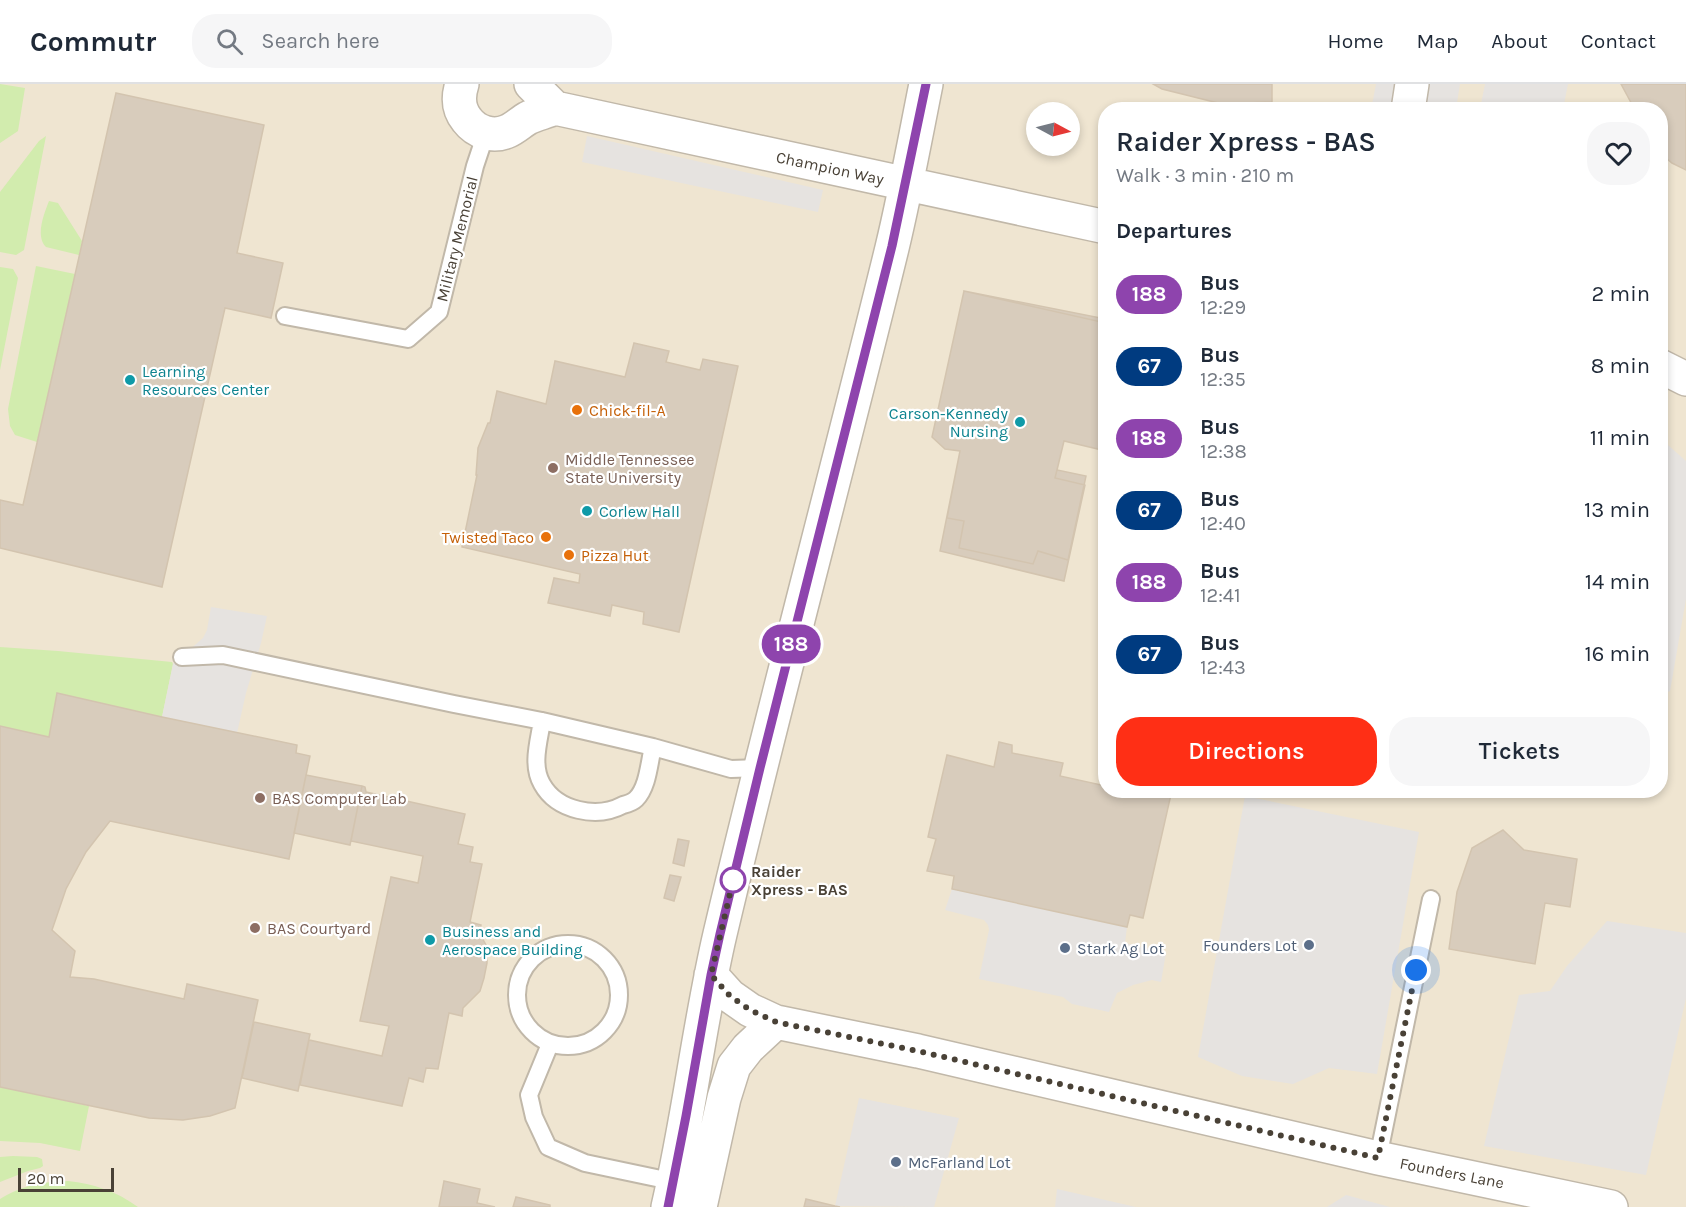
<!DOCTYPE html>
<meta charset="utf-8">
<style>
:root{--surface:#fff;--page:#f6f6f7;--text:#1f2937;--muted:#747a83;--line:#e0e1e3;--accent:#ff2f15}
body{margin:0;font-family:Karla,sans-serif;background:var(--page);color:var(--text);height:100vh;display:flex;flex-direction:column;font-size:22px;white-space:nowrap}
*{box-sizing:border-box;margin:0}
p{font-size:20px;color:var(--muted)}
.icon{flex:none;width:33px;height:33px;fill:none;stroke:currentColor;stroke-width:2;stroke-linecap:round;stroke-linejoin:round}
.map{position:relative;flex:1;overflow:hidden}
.details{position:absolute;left:1098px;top:18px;width:570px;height:696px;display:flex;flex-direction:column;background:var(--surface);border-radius:24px;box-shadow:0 3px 9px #0003}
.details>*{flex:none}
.badge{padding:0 12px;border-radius:20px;font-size:21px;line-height:39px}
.needle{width:39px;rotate:97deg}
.tools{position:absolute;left:1026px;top:18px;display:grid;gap:12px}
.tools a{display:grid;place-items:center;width:54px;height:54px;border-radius:50%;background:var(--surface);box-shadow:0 3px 9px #0003;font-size:30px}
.scale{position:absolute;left:18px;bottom:15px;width:96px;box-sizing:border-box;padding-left:6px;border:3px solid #494136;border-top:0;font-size:16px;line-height:21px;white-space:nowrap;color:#494136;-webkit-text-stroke:4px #fff;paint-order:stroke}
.you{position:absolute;width:30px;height:30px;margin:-15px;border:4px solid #fff;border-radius:50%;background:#1a73e8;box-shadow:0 0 0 9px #1a73e833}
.map>.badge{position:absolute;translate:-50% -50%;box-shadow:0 0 0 3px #fff}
h2{padding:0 18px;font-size:22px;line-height:54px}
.round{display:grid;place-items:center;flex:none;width:63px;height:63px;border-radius:24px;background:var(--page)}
.summary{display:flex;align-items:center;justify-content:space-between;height:102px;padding:0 18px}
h1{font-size:28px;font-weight:600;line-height:45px}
.primary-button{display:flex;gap:12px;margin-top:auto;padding:12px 18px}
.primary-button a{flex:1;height:69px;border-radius:24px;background:var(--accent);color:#fff;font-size:24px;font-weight:600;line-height:69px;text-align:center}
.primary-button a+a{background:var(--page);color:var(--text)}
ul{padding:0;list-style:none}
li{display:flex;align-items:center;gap:18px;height:72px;padding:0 18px}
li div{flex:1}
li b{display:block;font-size:22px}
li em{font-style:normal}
li .badge{min-width:66px;font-weight:700;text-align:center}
header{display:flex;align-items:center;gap:36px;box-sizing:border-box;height:84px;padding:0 30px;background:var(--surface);border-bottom:2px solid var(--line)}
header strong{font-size:28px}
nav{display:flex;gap:33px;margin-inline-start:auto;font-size:21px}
.search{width:420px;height:54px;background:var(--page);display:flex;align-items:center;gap:15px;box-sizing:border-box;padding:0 21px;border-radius:24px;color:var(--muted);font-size:22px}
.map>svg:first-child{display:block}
.education{fill:#efe5d1;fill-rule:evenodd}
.green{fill:#d2ecae}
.parking{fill:#e6e3e0}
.building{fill:#d8ccbc;stroke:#d3c4af;stroke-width:1.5}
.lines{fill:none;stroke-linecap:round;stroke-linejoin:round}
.lane-casing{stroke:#c1b8a9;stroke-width:20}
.street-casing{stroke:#c1b8a9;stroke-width:36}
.lane{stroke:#fff;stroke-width:16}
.street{stroke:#fff;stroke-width:33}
.line-casing{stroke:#fff;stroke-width:14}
.line{stroke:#8e44ad;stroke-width:9}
.walk{stroke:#494136;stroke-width:6;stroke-dasharray:0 10.8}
.culture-dot{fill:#0f9aa8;stroke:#fff;stroke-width:2}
.food-dot{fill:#e8710a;stroke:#fff;stroke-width:2}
.education-dot{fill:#8d6e63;stroke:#fff;stroke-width:2}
.stop-dot{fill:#fff;stroke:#8e44ad;stroke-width:3}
.service-dot{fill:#5c6f8a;stroke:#fff;stroke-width:2}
.labels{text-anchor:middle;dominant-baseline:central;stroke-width:4.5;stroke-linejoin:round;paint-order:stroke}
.street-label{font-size:16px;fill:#494136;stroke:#fff}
.culture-label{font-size:16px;fill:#0d838f;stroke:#fff;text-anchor:start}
.food-label{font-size:16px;fill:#c56008;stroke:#fff;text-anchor:start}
.education-label{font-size:16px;fill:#785e54;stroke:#fff;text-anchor:start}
.stop-label{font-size:16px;font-weight:bold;fill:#494136;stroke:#fff;text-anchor:start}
.service-label{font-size:16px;fill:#4e5e75;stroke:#fff;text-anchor:start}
</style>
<header>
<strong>Commutr</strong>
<div class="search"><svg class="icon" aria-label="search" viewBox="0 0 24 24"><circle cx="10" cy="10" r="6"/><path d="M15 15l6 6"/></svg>Search here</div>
<nav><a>Home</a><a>Map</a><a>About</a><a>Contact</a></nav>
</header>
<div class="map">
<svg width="1686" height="1123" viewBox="0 0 1686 1123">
<rect width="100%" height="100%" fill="#f5f0e8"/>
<path class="education" d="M0,0H1686V1123H0ZM1106,26H1660V706H1106ZM1036,28H1070V62H1036Z"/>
<path class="green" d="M0,0L25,4L18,47L0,59Z
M46,52L24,166L16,171L0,168V108L39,57Z
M49,117L58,119L82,157L79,171L46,163C35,152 44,130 49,117Z
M36,182L75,190L37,358L15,351L10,342L8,325Z
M0,183L13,185L18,194L0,286Z
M0,563L58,567L172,578L173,580L162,633L49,653L0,642Z
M0,1003L89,1022L80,1067L40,1059L0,1057Z
M13,1072L37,1073L42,1075L43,1082L40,1084L28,1087L0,1098V1073Z
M68,1097C94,1100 116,1107 138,1123H0V1115C23,1101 41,1098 68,1097Z"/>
<path class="parking" d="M1376,0H1460L1456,25L1371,26Z
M1485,0H1568L1563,25H1480Z
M587,52L823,106L818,128L582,78Z
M1660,354L1686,377V515L1670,607L1661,611Z
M211,523L267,532L261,559L246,609L237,649L162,633L173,580L203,554L207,546Z
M1245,712L1419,748L1377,990L1329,984L1293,1000L1242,992L1198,973Z
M952,805L1127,843L1125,859L1166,869L1161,898L1152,896L1133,901L1117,909L1109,928L1072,920L1063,913L979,895L989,846L988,841L984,836L945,826Z
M1607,837L1686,849V914L1646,1091L1484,1062L1519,911L1550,907L1567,882Z
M859,1014L959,1034L934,1123L835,1122Z
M1057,1105L1136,1123H1055Z
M1346,1111L1390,1123H1327Z"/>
<path class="building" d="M1153,0H1272V18L1222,20L1162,5Z
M1621,0H1686V86L1672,79L1660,69V26H1635Z
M116,9L264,41L237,169L283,179L271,234L225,224L162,503L0,464V416L23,421Z
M964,207L1106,239V367L1064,357L1055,394L1085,401L1064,497L940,467L960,367L945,365L932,353Z
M964,207L1106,235V367L1064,357L1057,386L1086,392L1068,476L1038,467L1033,480L959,464L964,437L947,434L960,367L945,365L932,353Z
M634,259L669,267L666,278L700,286L703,275L738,282L679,548L643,540L644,528L612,521L610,532L548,519L554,494L579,499L580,490L462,463L477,391H476L478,364L488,339H490L497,307L546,320L555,277L625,293Z
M57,609L162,633L297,661L296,669L310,672L289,775L110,737L86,768L66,805L52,846L75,867L70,893L94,895L184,915L187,900L258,916L235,1024L210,1032L183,1036L149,1034L0,1003V642L49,653Z
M999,658L1012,661V669L1063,679L1060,692L1106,702V706H1172L1143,834L1130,831L1127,843L952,805L954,792L927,787L936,755L928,753L947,671L994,683Z
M306,691L362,702L350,761L294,749Z
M362,702L365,703L366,708L465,730L458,760L473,763L470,778L482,780L470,838L481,841L479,848L487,863V879L484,894L480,907L463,924L462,932L449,929L438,985L426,984L423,998L409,994L402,1022L300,1001L309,956L382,972L389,942L360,937L391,793L418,799L423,772L351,757Z
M362,702L365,703L366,708L465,730L458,760L473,763L470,778L482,780L470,838L481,841L479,848L487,863V879L484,894L480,907L463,924L462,932L449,929L438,985L426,984L423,998L409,994L402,1022L300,1001L309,956L382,972L389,942L360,937L391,793L418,799L423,772L351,757Z
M1503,746L1524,766L1577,775L1570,823L1545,819L1535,880L1449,865L1457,808L1472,764Z
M678,755L689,757L684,782L673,779Z
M670,791L681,793L674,817L664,814Z
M254,938L310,950L298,1007L242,994Z
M444,1097L480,1105L477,1119L495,1123H439Z
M516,1113L550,1121V1123H513Z
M806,1115L835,1122L840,1123H804Z"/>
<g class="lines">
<g class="lane-casing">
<path id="lane" d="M285,232L408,255L439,228L475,82L486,49
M182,573L223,571L454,620L542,637L653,663
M542,637C539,657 531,681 542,700C557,727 597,735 623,721C627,720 633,718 636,715C648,703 649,679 653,663L731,685L760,684
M517 911a51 51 0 1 1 102 0a51 51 0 1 1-102 0Z
M550,960L529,1011L534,1033L548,1063L585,1079L680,1099
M1378,1074L1431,815"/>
</g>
<g class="street-casing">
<path id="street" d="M462,0C458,12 458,25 467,36C476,48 493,54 508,47C515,44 521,38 528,34C536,30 546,28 555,24
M531,0L555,24L1106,143
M1408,26L1412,0
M1660,282L1686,295
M711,891L730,912L750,926L776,938L918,967L1378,1074L1611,1123
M668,1123C689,1033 699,940 720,850C774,621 836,393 892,164C905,110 915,55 926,0
M700,1123L724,1014L734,982L748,964L776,938"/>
</g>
<use href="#lane" class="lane"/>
<use href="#street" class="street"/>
</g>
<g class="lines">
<g class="line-casing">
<path id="line" d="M668,1123L686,1032L711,891L720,850L760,684L892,162L926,0"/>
</g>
<use href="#line" class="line"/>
<path class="walk" d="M733,796L735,788L711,891L730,912L750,926L776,938L918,967L1378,1074L1416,886"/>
</g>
<g class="culture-dot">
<circle cx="130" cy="296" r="6"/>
<circle cx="1020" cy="338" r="6"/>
<circle cx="587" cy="427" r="6"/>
<circle cx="430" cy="856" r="6"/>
</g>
<g class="food-dot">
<circle cx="577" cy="326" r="6"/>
<circle cx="546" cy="453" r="6"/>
<circle cx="569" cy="471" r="6"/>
</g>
<g class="education-dot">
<circle cx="553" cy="384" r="6"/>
<circle cx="260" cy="714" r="6"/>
<circle cx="255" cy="844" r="6"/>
</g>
<circle class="stop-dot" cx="733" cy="796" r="12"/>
<g class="service-dot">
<circle cx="1309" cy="861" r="6"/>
<circle cx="1065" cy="864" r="6"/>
<circle cx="896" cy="1078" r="6"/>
</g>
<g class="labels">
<g class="street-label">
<text transform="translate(830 84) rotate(12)">Champion Way</text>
<text transform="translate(457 155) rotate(-76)">Military Memorial</text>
<text transform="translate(1452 1089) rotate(11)">Founders Lane</text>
</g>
<g class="culture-label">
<text x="142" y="287">Learning<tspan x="142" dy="18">Resources Center</tspan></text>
<text x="1008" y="329" text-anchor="end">Carson-Kennedy<tspan x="1008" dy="18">Nursing</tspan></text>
<text x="599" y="427">Corlew Hall</text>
<text x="442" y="847">Business and<tspan x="442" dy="18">Aerospace Building</tspan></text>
</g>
<g class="food-label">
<text x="589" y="326">Chick-fil-A</text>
<text x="534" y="453" text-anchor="end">Twisted Taco</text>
<text x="581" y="471">Pizza Hut</text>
</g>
<g class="education-label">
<text x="565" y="375">Middle Tennessee<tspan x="565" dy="18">State University</tspan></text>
<text x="272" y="714">BAS Computer Lab</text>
<text x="267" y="844">BAS Courtyard</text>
</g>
<g class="stop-label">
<text x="751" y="787">Raider<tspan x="751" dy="18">Xpress - BAS</tspan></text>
</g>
<g class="service-label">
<text x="1297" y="861" text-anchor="end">Founders Lot</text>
<text x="1077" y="864">Stark Ag Lot</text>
<text x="908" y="1078">McFarland Lot</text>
</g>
</g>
</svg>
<div class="tools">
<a><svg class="needle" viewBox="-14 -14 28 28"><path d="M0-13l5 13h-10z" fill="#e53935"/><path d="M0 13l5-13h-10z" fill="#747a83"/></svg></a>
</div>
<div class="scale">20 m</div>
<div class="you" style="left:1416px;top:886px"></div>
<b class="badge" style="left:791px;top:560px;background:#8e44ad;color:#fff">188</b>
<section class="details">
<div class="summary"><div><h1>Raider Xpress - BAS</h1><p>Walk · 3 min · 210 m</p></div><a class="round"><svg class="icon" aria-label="heart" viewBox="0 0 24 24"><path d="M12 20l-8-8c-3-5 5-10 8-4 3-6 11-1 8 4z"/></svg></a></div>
<h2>Departures</h2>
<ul>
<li><span class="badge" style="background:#8e44ad;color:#fff">188</span><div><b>Bus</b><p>12:29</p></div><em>2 min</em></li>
<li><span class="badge" style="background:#003b80;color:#fff">67</span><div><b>Bus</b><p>12:35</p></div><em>8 min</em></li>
<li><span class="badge" style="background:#8e44ad;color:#fff">188</span><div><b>Bus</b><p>12:38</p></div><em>11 min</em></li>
<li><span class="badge" style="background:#003b80;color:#fff">67</span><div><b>Bus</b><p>12:40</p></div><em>13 min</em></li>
<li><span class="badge" style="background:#8e44ad;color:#fff">188</span><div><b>Bus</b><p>12:41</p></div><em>14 min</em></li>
<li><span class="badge" style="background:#003b80;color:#fff">67</span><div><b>Bus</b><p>12:43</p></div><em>16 min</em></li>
</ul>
<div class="primary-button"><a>Directions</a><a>Tickets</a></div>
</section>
</div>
